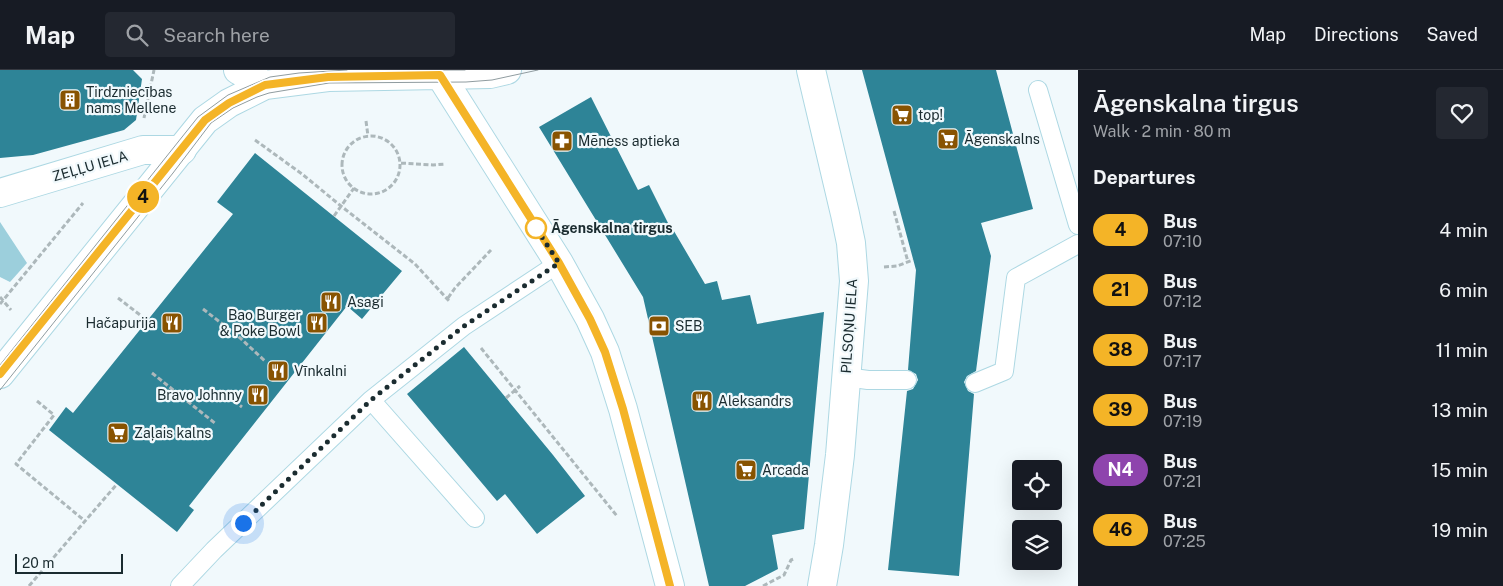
<!DOCTYPE html>
<meta charset="utf-8">
<style>
:root{--surface:#171b24;--page:#242831;--text:#f1f3f6;--muted:#9ea1a6;--line:#363941}
body{margin:0;font-family:"Public Sans",sans-serif;background:var(--page);color:var(--text);height:100vh;display:flex;flex-direction:column;font-size:19px;white-space:nowrap}
*{box-sizing:border-box;margin:0}
p{font-size:16px;color:var(--muted)}
.icon{flex:none;width:28px;height:28px;fill:none;stroke:currentColor;stroke-width:2;stroke-linecap:round;stroke-linejoin:round}
.map{position:relative;flex:1;overflow:hidden}
.sheet{display:flex;flex-direction:column;background:var(--surface);width:425px}
.sheet>*{flex:none}
.badge{padding:0 10px;border-radius:16px;font-size:18px;line-height:32px}
.buttons{position:absolute;left:1012px;top:390px;display:grid;gap:10px}
.buttons a{display:grid;place-items:center;width:50px;height:50px;border-radius:5px;background:var(--surface);box-shadow:0 5px 20px #0002;font-size:25px}
.scale{position:absolute;left:15px;bottom:12px;width:108px;box-sizing:border-box;padding-left:5px;border:2px solid #1b2c30;border-top:0;font-size:14px;line-height:18px;white-space:nowrap;color:#1b2c30;-webkit-text-stroke:4px #f1f9fc;paint-order:stroke}
.you{position:absolute;width:25px;height:25px;margin:-12px;border:4px solid #fff;border-radius:50%;background:#1a73e8;box-shadow:0 0 0 8px #1a73e833}
.map>.badge{position:absolute;translate:-50% -50%;box-shadow:0 0 0 2px #fff}
h2{padding:0 15px;font-size:19px;line-height:45px}
.round{display:grid;place-items:center;flex:none;width:52px;height:52px;border-radius:5px;background:var(--page)}
.head{display:flex;align-items:center;justify-content:space-between;height:85px;padding:0 15px}
h1{font-size:24px;font-weight:600;line-height:38px}
ul{padding:0;list-style:none}
li{display:flex;align-items:center;gap:15px;height:60px;padding:0 15px}
li div{flex:1}
li b{display:block;font-size:19px}
li em{font-style:normal}
li .badge{min-width:55px;font-weight:700;text-align:center}
header{display:flex;align-items:center;gap:30px;box-sizing:border-box;height:70px;padding:0 25px;background:var(--surface);border-bottom:1px solid var(--line)}
header strong{font-size:24px}
nav{display:flex;gap:28px;margin-inline-start:auto;font-size:18px}
.search{width:350px;height:45px;background:var(--page);display:flex;align-items:center;gap:12px;box-sizing:border-box;padding:0 18px;border-radius:5px;color:var(--muted);font-size:19px}
main{display:flex;flex:1;min-height:0}
.map>svg:first-child{display:block}
.green{fill:#9ccfdc}
.building{fill:#2e8497}
.lines{fill:none;stroke-linecap:round;stroke-linejoin:round}
.lane-casing{stroke:#add8e3;stroke-width:20}
.street-casing{stroke:#add8e3;stroke-width:30}
.secondary-casing{stroke:#add8e3;stroke-width:30}
.path{stroke:#adb8bb;stroke-width:3;stroke-dasharray:5 2.5;stroke-linecap:butt}
.lane{stroke:#fff;stroke-width:18}
.street{stroke:#fff;stroke-width:28}
.secondary{stroke:#fff;stroke-width:28}
.tram{stroke:#909ca0;stroke-width:1}
.line-casing{stroke:#fff;stroke-width:11}
.line{stroke:#f4b427;stroke-width:8}
.walk{stroke:#1b2c30;stroke-width:5;stroke-dasharray:0 9}
.stop-dot{fill:#fff;stroke:#f4b427;stroke-width:2.5}
.labels{text-anchor:middle;dominant-baseline:central;stroke-width:4.5;stroke-linejoin:round;paint-order:stroke}
.poi-label{font-size:14px;fill:#1b2c30;stroke:#f1f9fc;text-anchor:start}
.street-label{font-size:14px;fill:#1b2c30;stroke:#f1f9fc}
.stop-label{font-size:14px;font-weight:bold;fill:#1b2c30;stroke:#f1f9fc;text-anchor:start}
</style>
<header>
<strong>Map</strong>
<div class="search"><svg class="icon" aria-label="search" viewBox="0 0 24 24"><circle cx="10" cy="10" r="6"/><path d="M15 15l6 6"/></svg>Search here</div>
<nav><a>Map</a><a>Directions</a><a>Saved</a></nav>
</header>
<main>
<div class="map">
<svg width="1078" height="516" viewBox="0 0 1078 516">
<rect width="100%" height="100%" fill="#f1f9fc"/>
<path class="green" d="M0,152L27,193L10,212L0,207Z"/>
<path class="building" d="M0,0H133L142,9L136,50L124,60L33,85L0,88Z
M862,0H996L1033,139L981,153L991,186L976,301L967,306L964,312L968,321L974,324L959,506L888,500L907,321L913,319L918,310L916,304L908,300L916,200Z
M591,27L638,120L649,115L670,157L671,156L705,214L717,211L722,230L750,225L757,254L824,242L804,459L772,465L778,499L745,516H709L643,227L539,57Z
M255,83L402,201L362,249L347,236L189,436L194,440L177,462L49,360L66,337L73,343L233,144L217,132Z
M464,277L553,385L585,426L537,464L505,424L497,431L407,324Z"/>
<g class="lines">
<g class="lane-casing">
<path id="lane" d="M1038,20L1078,155
M846,307L868,310H907
M975,313L1004,301L1016,208L1078,174
M371,330L475,448
M180,516L214,480L371,330L464,256L559,193"/>
</g>
<g class="street-casing">
<path id="street" d="M811,0L845,144L851,173L854,211L840,385L829,475L822,516
M440,5L490,4L507,0
M0,123L143,80H182"/>
</g>
<g class="secondary-casing">
<path id="secondary" d="M238,0L265,15
M437,0L559,193L590,249L605,282L623,339L670,516
M0,304L205,50L229,33L265,15L328,7L440,5"/>
</g>
<path class="path" d="M144,48L154,0
M366,51L368,66
M342 95a29 29 0 1 1 58 0a29 29 0 1 1-58 0Z
M255,70L302,104L341,136L415,194L450,232
M401,93L433,95L445,94
M894,141L908,192
M334,146L354,118
M884,197L897,196L913,190
M0,227L11,240
M118,228L148,251
M448,228L455,218L491,180
M0,234L83,133
M203,239L238,266L266,292
M481,278L617,446
M152,303L216,354
M506,328L520,316
M37,331L54,345L16,394L85,451
M234,331L242,337
M29,516L117,414
M763,516L784,505L791,490L794,489"/>
<use href="#lane" class="lane"/>
<use href="#street" class="street"/>
<use href="#secondary" class="secondary"/>
<path class="tram" d="M408,0H465
M0,295L198,47L228,25L270,7L299,3L347,0
M0,320L173,103L211,53L233,38L257,27L269,23L329,13L466,12L492,10L538,0"/>
</g>
<g class="lines">
<g class="line-casing">
<path id="line" d="M0,304L205,50L229,33L265,15L328,7L440,5L559,193L590,249L605,282L623,339L670,516"/>
</g>
<use href="#line" class="line"/>
<path class="walk" d="M243,453L371,330L464,256L559,193L536,158"/>
</g>
<defs>
<g id="building-square" transform="scale(1.125)"><rect x="-9" y="-9" width="18" height="18" rx="4" fill="#885301" stroke="#f1f9fc"/><path d="M-4-6H4V6H1V3H-1V6H-4ZM-2.5-4.3h1.7v1.8h-1.7ZM.8-4.3h1.7v1.8H.8ZM-2.5-1h1.7V.8h-1.7ZM.8-1h1.7V.8H.8Z" fill="#fff"/></g>
<g id="supermarket-square" transform="scale(1.125)"><rect x="-9" y="-9" width="18" height="18" rx="4" fill="#885301" stroke="#f1f9fc"/><path d="M-6-5.5h2.5l.6 2H6L4.5 2H-2.5L-4.4-4H-6ZM-1.5 3.2a1.3 1.3 0 1 0 .1 0ZM3 3.2a1.3 1.3 0 1 0 .1 0Z" fill="#fff"/></g>
<g id="pharmacy-square" transform="scale(1.125)"><rect x="-9" y="-9" width="18" height="18" rx="4" fill="#885301" stroke="#f1f9fc"/><path d="M-2-6h4v4h4v4h-4v4h-4v-4h-4v-4h4Z" fill="#fff"/></g>
<g id="restaurant-square" transform="scale(1.125)"><rect x="-9" y="-9" width="18" height="18" rx="4" fill="#885301" stroke="#f1f9fc"/><path d="M-5-6h1v4h1v-4h1v4h1v-4h1v5L-1.5 .5V6h-2V.5L-5-1ZM5-6V6H3V1.5H1.5Q1.5-4 5-6Z" fill="#fff"/></g>
<g id="bank-square" transform="scale(1.125)"><rect x="-9" y="-9" width="18" height="18" rx="4" fill="#885301" stroke="#f1f9fc"/><path d="M-6-4H6V4H-6ZM0-2.3a2.3 2.3 0 1 0 0 4.6a2.3 2.3 0 1 0 0-4.6Z" fill="#fff"/></g>
</defs>
<g fill-rule="evenodd">
<use href="#building-square" x="70" y="30"/>
<use href="#supermarket-square" x="902" y="45"/>
<use href="#supermarket-square" x="948" y="69"/>
<use href="#pharmacy-square" x="562" y="71"/>
<use href="#restaurant-square" x="331" y="232"/>
<use href="#restaurant-square" x="172" y="253"/>
<use href="#restaurant-square" x="317" y="253"/>
<use href="#bank-square" x="659" y="256"/>
<use href="#restaurant-square" x="278" y="301"/>
<use href="#restaurant-square" x="258" y="325"/>
<use href="#restaurant-square" x="702" y="331"/>
<use href="#supermarket-square" x="118" y="363"/>
<use href="#supermarket-square" x="746" y="400"/>
</g>
<circle class="stop-dot" cx="536" cy="158" r="10"/>
<g class="labels">
<g class="poi-label">
<text x="86" y="22">Tirdzniecības<tspan x="86" dy="16">nams Mellene</tspan></text>
<text x="918" y="45">top!</text>
<text x="964" y="69">Āgenskalns</text>
<text x="578" y="71">Mēness aptieka</text>
<text x="347" y="232">Asagi</text>
<text x="301" y="245" text-anchor="end">Bao Burger<tspan x="301" dy="16">&amp; Poke Bowl</tspan></text>
<text x="156" y="253" text-anchor="end">Hačapurija</text>
<text x="675" y="256">SEB</text>
<text x="294" y="301">Vīnkalni</text>
<text x="242" y="325" text-anchor="end">Bravo Johnny</text>
<text x="718" y="331">Aleksandrs</text>
<text x="134" y="363">Zaļais kalns</text>
<text x="762" y="400">Arcada</text>
</g>
<g class="street-label">
<text transform="translate(90 96) rotate(-16)">ZEĻĻU IELA</text>
<text transform="translate(849 256) rotate(-86)">PILSOŅU IELA</text>
</g>
<g class="stop-label">
<text x="551" y="158">Āgenskalna tirgus</text>
</g>
</g>
</svg>
<div class="buttons">
<a><svg class="icon" aria-label="locate" viewBox="0 0 24 24"><circle cx="12" cy="12" r="6"/><path d="M12 2v4M12 18v4M2 12h4M18 12h4"/></svg></a>
<a><svg class="icon" aria-label="layers" viewBox="0 0 24 24"><path d="M12 4l9 5-9 5-9-5zM3 14l9 5 9-5"/></svg></a>
</div>
<div class="scale">20 m</div>
<div class="you" style="left:243px;top:453px"></div>
<b class="badge" style="left:143px;top:127px;background:#f4b427;color:#111">4</b>
</div>
<section class="sheet">
<div class="head"><div><h1>Āgenskalna tirgus</h1><p>Walk · 2 min · 80 m</p></div><a class="round"><svg class="icon" aria-label="heart" viewBox="0 0 24 24"><path d="M12 20l-8-8c-3-5 5-10 8-4 3-6 11-1 8 4z"/></svg></a></div>
<h2>Departures</h2>
<ul>
<li><span class="badge" style="background:#f4b427;color:#111">4</span><div><b>Bus</b><p>07:10</p></div><em>4 min</em></li>
<li><span class="badge" style="background:#f4b427;color:#111">21</span><div><b>Bus</b><p>07:12</p></div><em>6 min</em></li>
<li><span class="badge" style="background:#f4b427;color:#111">38</span><div><b>Bus</b><p>07:17</p></div><em>11 min</em></li>
<li><span class="badge" style="background:#f4b427;color:#111">39</span><div><b>Bus</b><p>07:19</p></div><em>13 min</em></li>
<li><span class="badge" style="background:#8e44ad;color:#fff">N4</span><div><b>Bus</b><p>07:21</p></div><em>15 min</em></li>
<li><span class="badge" style="background:#f4b427;color:#111">46</span><div><b>Bus</b><p>07:25</p></div><em>19 min</em></li>
</ul>
</section>
</main>
